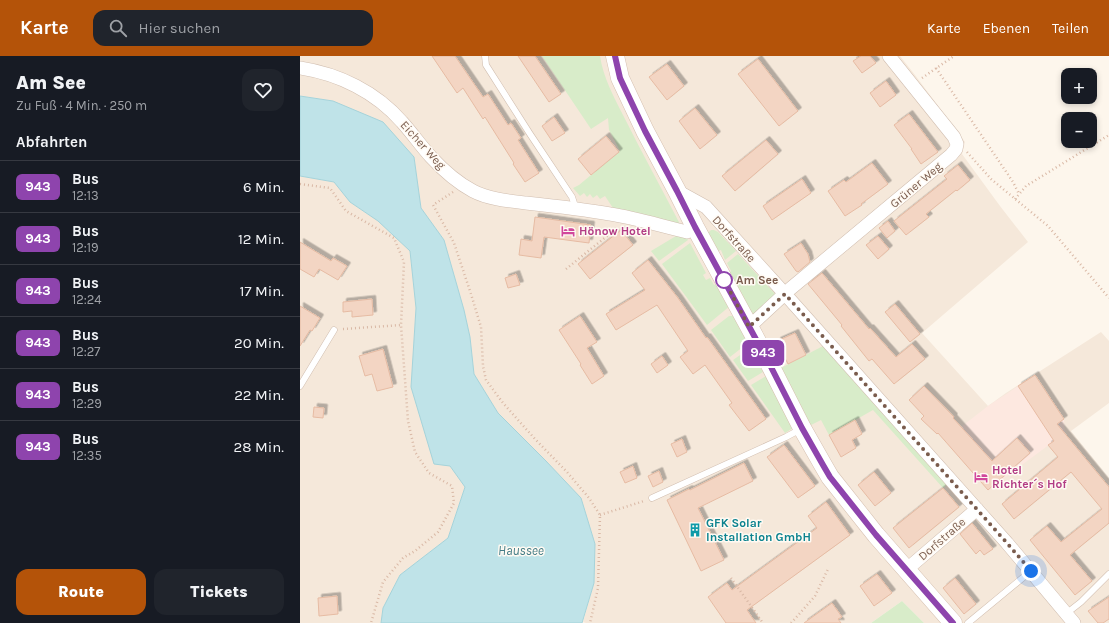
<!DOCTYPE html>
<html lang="de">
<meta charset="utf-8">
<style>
:root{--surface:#171b24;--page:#20242c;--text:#f1f3f6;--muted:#9ea1a6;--line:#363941;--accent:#b45309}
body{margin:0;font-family:Karla,sans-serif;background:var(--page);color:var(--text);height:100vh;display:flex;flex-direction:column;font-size:15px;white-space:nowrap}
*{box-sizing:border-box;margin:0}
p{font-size:13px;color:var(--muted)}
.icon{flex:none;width:22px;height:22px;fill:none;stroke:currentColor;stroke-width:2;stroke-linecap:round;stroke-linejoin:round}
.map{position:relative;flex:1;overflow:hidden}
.side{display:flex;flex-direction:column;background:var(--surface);width:300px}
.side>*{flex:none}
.badge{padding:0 8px;border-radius:6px;font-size:14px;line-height:26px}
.fabs{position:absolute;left:761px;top:12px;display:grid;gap:8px}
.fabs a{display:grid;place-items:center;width:36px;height:36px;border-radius:8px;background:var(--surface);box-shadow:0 2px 6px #0003;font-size:20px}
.you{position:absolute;width:20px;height:20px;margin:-10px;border:3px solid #fff;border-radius:50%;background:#1a73e8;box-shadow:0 0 0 6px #1a73e833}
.map>.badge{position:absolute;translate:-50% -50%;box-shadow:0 0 0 2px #fff}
h2{padding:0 16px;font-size:15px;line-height:36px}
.round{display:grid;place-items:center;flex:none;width:42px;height:42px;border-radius:12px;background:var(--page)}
.summary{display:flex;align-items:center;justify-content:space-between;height:68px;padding:0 16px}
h1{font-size:19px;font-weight:800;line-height:30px}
.cta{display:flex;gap:8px;margin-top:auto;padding:8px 16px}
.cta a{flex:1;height:46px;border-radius:12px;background:var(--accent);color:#fff;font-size:16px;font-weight:800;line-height:46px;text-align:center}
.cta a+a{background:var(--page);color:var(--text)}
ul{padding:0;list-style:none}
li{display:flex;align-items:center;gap:12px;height:52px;padding:0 16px;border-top:1px solid var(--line)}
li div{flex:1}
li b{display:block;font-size:15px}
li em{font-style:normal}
li .badge{min-width:44px;font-weight:700;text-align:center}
header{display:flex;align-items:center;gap:24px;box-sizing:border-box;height:56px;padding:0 20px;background:var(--accent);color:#fff}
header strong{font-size:19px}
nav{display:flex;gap:22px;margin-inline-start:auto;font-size:14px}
.search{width:280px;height:36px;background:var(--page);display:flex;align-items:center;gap:10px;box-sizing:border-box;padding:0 14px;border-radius:12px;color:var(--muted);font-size:15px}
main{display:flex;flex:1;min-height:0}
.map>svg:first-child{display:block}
.residential{fill:#f5e8da}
.commercial{fill:#fde8e0}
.green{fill:#d8ecc9}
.water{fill:#bfe3e8;stroke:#a5d3da}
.building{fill:#f3d5c3;stroke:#e6bba3;filter:url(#shadow)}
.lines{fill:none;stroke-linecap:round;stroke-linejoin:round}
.service-casing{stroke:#d1beb0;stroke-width:7}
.minor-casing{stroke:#d1beb0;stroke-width:14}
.secondary-casing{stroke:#d6c0b0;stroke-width:19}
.path{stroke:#d9b8a5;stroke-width:2.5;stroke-dasharray:1 3;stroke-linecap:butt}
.service{stroke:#fff;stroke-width:6}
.minor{stroke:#fff;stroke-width:13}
.secondary{stroke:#fff;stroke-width:18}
.line-casing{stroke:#fff;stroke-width:9}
.line{stroke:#8e44ad;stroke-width:6}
.walk{stroke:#7a5c4d;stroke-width:4;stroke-dasharray:0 7.2}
.stop-dot{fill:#fff;stroke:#8e44ad;stroke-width:2}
.labels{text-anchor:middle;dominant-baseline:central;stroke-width:3;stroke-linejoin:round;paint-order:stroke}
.street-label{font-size:12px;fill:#7a5c4d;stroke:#fffaf3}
.hotel-label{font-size:12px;font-weight:bold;fill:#b23c85;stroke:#fffaf3;text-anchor:start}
.stop-label{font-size:12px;font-weight:bold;fill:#7a5c4d;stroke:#fffaf3;text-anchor:start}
.culture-label{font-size:12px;font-weight:bold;fill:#0d838f;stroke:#fffaf3;text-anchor:start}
.water-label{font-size:13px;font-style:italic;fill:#437c86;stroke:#fffaf3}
</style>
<header>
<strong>Karte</strong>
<div class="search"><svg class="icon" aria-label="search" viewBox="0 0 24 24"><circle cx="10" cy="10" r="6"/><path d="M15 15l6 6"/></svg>Hier suchen</div>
<nav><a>Karte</a><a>Ebenen</a><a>Teilen</a></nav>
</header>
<main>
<section class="side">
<div class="summary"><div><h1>Am See</h1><p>Zu Fuß · 4 Min. · 250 m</p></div><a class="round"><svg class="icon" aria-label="heart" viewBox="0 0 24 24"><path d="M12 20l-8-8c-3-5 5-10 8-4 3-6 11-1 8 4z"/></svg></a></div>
<h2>Abfahrten</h2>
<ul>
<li><span class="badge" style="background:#8e44ad;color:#fff">943</span><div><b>Bus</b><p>12:13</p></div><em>6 Min.</em></li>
<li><span class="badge" style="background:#8e44ad;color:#fff">943</span><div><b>Bus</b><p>12:19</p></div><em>12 Min.</em></li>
<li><span class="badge" style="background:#8e44ad;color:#fff">943</span><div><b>Bus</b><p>12:24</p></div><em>17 Min.</em></li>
<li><span class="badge" style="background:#8e44ad;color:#fff">943</span><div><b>Bus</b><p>12:27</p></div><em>20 Min.</em></li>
<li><span class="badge" style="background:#8e44ad;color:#fff">943</span><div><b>Bus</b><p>12:29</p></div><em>22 Min.</em></li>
<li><span class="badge" style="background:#8e44ad;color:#fff">943</span><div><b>Bus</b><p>12:35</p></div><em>28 Min.</em></li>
</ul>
<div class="cta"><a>Route</a><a>Tickets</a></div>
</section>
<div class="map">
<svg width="809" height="567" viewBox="0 0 809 567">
<defs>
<filter id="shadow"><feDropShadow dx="3.5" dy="-3.5" stdDeviation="0" flood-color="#0004"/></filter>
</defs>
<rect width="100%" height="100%" fill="#fdf6ec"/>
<path class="residential" d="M0,0H600L615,19L665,86L662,98L700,150L728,186L622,277L688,350L706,337L801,276L809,285V347L771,375L809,422V567H624L602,545L571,567H286L283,566L294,527L295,488L281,442L246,405L198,357L174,318L170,281L164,254L144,184L121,152L114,101L33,45L0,40Z
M0,120L34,126L50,146L78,165L110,195L116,252L111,331L150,410L165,431L148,482L100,519L83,552L81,567H0Z"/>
<path class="commercial" d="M735,319L764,363L765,377L688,434L645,385L661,371L688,350Z"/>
<path class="green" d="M242,0H300C303,21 314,41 323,59C342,97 362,133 381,170L313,152L305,140L300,143L297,139L293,142L290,138L287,141L284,137L280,140L273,132L279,129L320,95L309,74L308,62L291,73Z
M411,174H414L418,176L436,195L425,204L421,194L418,195L408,177Z
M376,180L387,182L388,184L359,205L351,195Z
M390,187L406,217L403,219L406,224L410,222L414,229L417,228L430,250L407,269L362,208Z
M438,198L477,240L452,262L429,217L431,215L427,207Z
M429,260H434L448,287L430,301L411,274Z
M523,290L648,428L643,432L573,354L529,379L521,364L509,370L479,313Z
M450,292L463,316L448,325L433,304Z
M466,320L493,372L485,377L451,329Z
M602,545L624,567H571Z"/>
<path class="water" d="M0,40L33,45L83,66L114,101L121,152L144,184L164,254L170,281L174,318L198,357L246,405L281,442L295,488L294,527L282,567H81L83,552L100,519L148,482L165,431L150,410L134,408L111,331L116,252L110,195L78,165L50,146L34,126L0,120Z"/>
<path class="building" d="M132,0H155L183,41L188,38L208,69L211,67L221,82L218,84L239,117L225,126L213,108L214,107L185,61L183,63L163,32L157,37Z
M218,0H235L261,38L249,46Z
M561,0H570L576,7L562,17L553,5Z
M458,3L498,55L479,70L438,18Z
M367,8L384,30L367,44L349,21Z
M586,25L596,39L580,51L570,37Z
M395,52L417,79L400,93L379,65Z
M609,58L638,96L621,108L611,93H612L594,69Z
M254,61L265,77L252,85L242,70Z
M306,80L319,96L291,119L278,103Z
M466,84L478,98L435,135L422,120Z
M572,107L588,128L561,148L562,149L545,160L528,135L544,124L546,126Z
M658,109L670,124L657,135L656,134L626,158L629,161L606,179L594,165L647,123L644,120Z
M502,123L511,137L472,164L463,150Z
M235,161L291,169L289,187L244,181L241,202L219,199L221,183L232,185Z
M588,165L595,175L587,182L579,172Z
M321,174L333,189L290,223L278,208Z
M578,180L589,193L578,203L566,189Z
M0,186L31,205L33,202L47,210L38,224L19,213L14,221L0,213Z
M501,187L508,198L510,206L498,216L496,215L484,198Z
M348,204L378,242L406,282L407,281L466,363L449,375L429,349L432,347L405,309L393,318L380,301L388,295L357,249L316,274L306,258L345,234L332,217Z
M522,217L569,273L570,272L596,301L612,288L625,303L594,328L572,303L569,305L541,270L542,269L508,228Z
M216,218L220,229L208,232L205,222Z
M72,243L73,259L52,261V255L43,256V246Z
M595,248L620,278L610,286L585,256Z
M0,250L20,262L12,275L10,274L0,290Z
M280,260L297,286L287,292L304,320L292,328L280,309L281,308L259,274Z
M495,277L506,299L488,308L477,285Z
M83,293L93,331L77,335L72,318L65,320L59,300Z
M362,300L368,309L357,317L351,308Z
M735,319L764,363L757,368L809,431V467L770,499L792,525L775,539L730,484L747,470L761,486L802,453L771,416L714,463L702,448L758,401L748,389L754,385L718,330Z
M624,330L654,361L653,362L692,405L717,382L730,397L688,434L638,377L637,378L621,363L624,360L609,344Z
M14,351L24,352L23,362L13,361Z
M555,364L562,378L552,384L556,392L541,401L529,379Z
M382,383L387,396L377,401L371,388Z
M484,389L515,430L498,442L467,401Z
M444,407L453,425L398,452L424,504L401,515L367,444L389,433L390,434Z
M333,410L337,422L325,427L320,416Z
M359,415L363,426L353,431L348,420Z
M574,416L591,437L575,450L558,429Z
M643,432L659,451L609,492L593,472Z
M526,446L550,479L447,554L456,567H426L408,541L427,527L432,534L517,472L508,460Z
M672,467L693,493L684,499L680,494L676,498L660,478Z
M577,518L592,537L574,550L560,530Z
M655,522L676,548L664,558L643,532Z
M37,540L38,558L19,560L18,542Z
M809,541V563L803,567H798L788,555Z
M532,547L542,561L538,563L541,567H504Z"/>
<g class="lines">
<g class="service-casing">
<path id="service" d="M185,0L186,9L230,78L272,141L276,153
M0,330L34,274
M352,442L486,381L501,373
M767,557L781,546L809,518
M668,567L731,515"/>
</g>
<g class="minor-casing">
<path id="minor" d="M0,12C39,18 76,36 102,66C112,77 121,90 131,101C143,114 158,127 173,135C188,143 209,145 226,147C254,150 282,153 310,158C336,162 361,170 387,176L395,171
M377,135L406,151L485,238L707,487L774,567
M449,271L490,233L651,99L656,93L657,88L654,81L589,0
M606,514L677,453"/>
</g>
<g class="secondary-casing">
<path id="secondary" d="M315,0L320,22L345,75L377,135L395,171L470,309L502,372L523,409L530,421L576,479L653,567"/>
</g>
<path class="path" d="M636,12L713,126L719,138
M622,22L654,0
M667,96L691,123L748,170L809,242
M0,128L30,132L46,155L94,182L104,206L101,269L108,365L115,396L129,417L152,430L154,447L138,476L115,495L103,502L83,526L71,567
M153,136L133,149L154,187L171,238L181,271L183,310L186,324L203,347L235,383L267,416L289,442L300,459L298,532L290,567
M715,143L726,130L809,79
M266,213L317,172
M43,273L101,269
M300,459L344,445
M431,522L463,567
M491,567L501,556L515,540L528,513"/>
<use href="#service" class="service"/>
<use href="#minor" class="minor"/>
<use href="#secondary" class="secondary"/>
</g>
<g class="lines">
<g class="line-casing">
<path id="line" d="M315,0L320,22L345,75L377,135L395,171L470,309L502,372L523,409L530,421L576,479L653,567"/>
</g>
<use href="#line" class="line"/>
<path class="walk" d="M424,224L449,271L485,238L707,487L731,515"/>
</g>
<defs>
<g id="hotel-bare" transform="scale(1.08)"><path d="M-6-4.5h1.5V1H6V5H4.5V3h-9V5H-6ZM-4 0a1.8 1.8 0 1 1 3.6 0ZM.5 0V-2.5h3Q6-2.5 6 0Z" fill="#d1479c" stroke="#fffaf3" stroke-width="2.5" paint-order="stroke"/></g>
<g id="building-bare" transform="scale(1.08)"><path d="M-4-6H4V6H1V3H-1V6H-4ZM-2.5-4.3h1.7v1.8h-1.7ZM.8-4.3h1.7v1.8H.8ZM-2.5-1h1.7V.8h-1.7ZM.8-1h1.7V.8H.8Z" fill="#0f9aa8" stroke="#fffaf3" stroke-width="2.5" paint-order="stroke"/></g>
</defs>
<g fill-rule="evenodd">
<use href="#hotel-bare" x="268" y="175"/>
<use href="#hotel-bare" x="681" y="421"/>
<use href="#building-bare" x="395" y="474"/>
</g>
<circle class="stop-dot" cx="424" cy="224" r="8"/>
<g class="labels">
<g class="street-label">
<text transform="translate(123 89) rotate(48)">Eicher Weg</text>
<text transform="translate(616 129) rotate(-40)">Grüner Weg</text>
<text transform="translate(434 183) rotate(48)">Dorfstraße</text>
<text transform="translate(642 483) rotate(-41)">Dorfstraße</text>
</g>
<g class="hotel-label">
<text x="279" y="175">Hönow Hotel</text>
<text x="692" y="414">Hotel<tspan x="692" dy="14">Richter´s Hof</tspan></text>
</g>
<g class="stop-label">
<text x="436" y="224">Am See</text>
</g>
<g class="culture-label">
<text x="406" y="467">GFK Solar<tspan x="406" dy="14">Installation GmbH</tspan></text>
</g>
<g class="water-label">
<text x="221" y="494">Haussee</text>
</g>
</g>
</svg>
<div class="fabs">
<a>+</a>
<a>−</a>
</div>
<div class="you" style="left:731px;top:515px"></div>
<b class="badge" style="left:463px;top:297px;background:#8e44ad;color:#fff">943</b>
</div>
</main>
